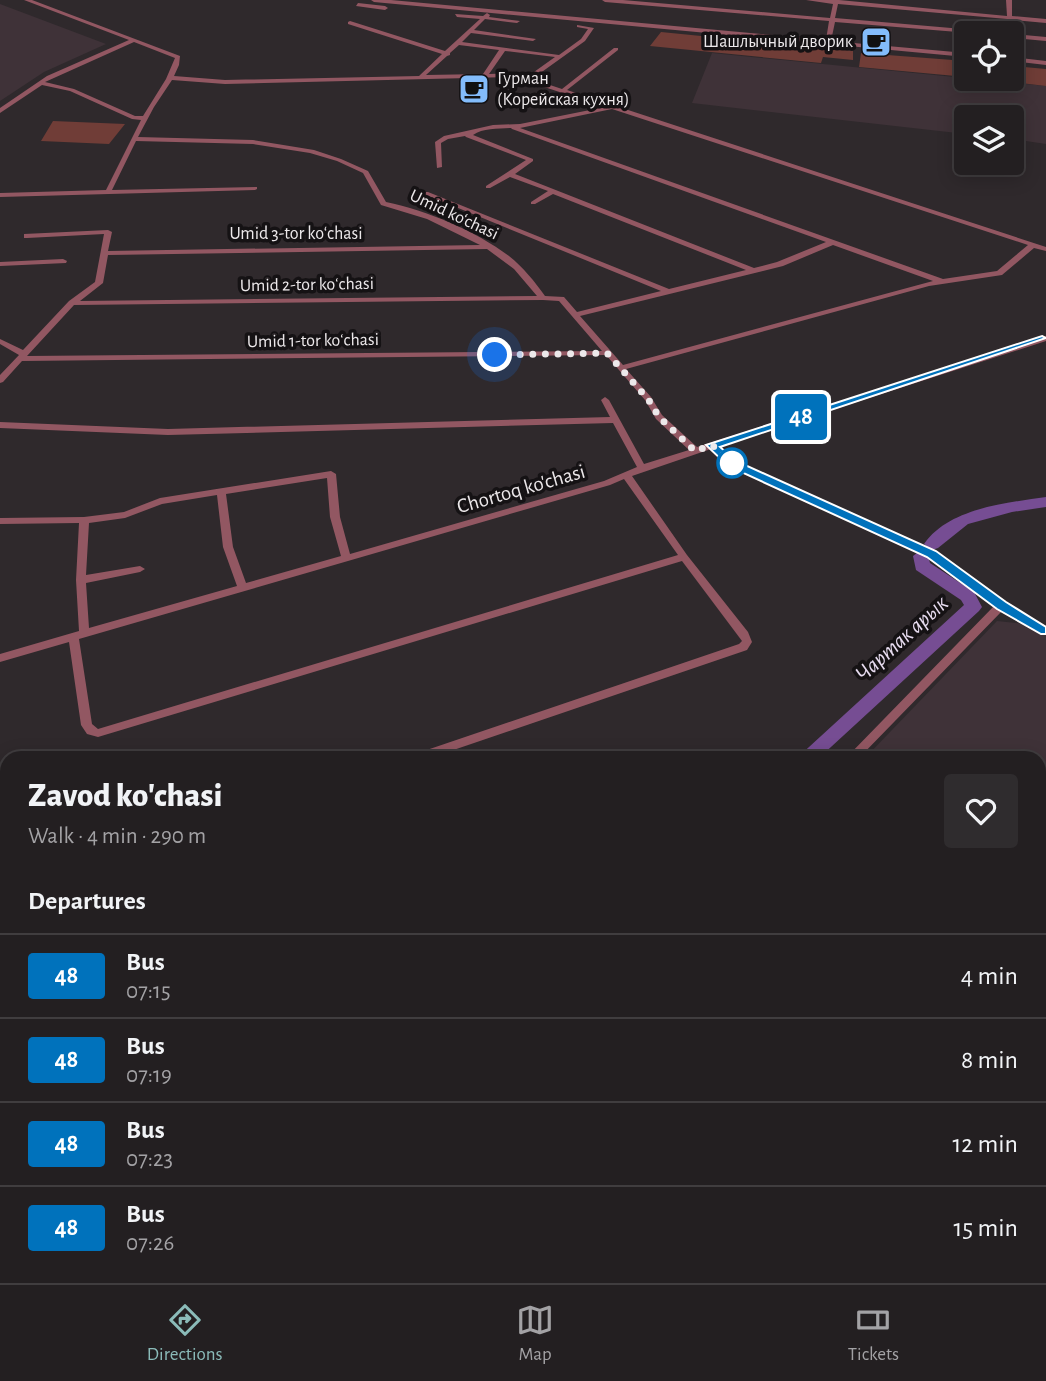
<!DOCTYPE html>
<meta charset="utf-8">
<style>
:root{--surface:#231f21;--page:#2f2c2e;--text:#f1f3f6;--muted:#a3a2a5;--line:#403d3f;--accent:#8bbbb9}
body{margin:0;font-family:"Alegreya Sans",sans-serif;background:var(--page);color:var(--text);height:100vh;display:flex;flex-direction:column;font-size:26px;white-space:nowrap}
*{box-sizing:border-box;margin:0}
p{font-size:23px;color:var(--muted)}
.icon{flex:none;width:38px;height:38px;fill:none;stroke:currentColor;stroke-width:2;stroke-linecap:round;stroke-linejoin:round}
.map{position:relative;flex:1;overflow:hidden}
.panel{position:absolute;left:0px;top:751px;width:1046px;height:534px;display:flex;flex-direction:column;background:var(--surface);border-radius:21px 21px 0 0;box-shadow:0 4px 18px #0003,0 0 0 2px var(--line)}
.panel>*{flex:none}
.badge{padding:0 14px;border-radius:5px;font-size:24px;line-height:46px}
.tools{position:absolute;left:954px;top:21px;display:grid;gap:14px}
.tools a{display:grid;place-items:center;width:70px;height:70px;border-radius:7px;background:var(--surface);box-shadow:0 4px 18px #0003,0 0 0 2px var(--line);font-size:35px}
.you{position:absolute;width:35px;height:35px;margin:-18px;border:5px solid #fff;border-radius:50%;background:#1a73e8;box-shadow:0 0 0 10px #1a73e833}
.map>.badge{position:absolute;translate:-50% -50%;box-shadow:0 0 0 4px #fff}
h2{padding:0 28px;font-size:26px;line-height:63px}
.round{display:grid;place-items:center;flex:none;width:74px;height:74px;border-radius:7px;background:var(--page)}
.overview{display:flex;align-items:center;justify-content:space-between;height:119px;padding:0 28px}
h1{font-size:33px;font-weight:800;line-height:52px}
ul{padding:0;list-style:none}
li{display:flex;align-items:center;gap:21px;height:84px;padding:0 28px;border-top:2px solid var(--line)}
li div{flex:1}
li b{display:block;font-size:26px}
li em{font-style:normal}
li .badge{min-width:77px;font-weight:700;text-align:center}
.menu{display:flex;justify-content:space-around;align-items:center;height:98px;border-top:2px solid var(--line);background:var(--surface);font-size:19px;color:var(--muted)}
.menu a{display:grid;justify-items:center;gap:4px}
.menu .selected{color:var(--accent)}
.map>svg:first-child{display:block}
.built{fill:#3f3238}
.green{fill:#703d37}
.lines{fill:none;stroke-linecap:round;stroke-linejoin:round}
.river{fill:#764d93;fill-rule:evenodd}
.minor{fill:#925762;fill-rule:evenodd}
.rail-casing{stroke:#b8b4b6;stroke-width:6}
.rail{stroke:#151214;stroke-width:3.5;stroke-dasharray:10;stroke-linecap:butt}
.line{fill:#0072bc;stroke:#fff;stroke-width:2}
.walk{stroke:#ece8ea;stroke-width:7;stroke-dasharray:0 12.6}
.stop-dot{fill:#fff;stroke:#0072bc;stroke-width:3.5}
.labels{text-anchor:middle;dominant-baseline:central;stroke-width:7;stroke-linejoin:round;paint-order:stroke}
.far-poi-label{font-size:18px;fill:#ece8ea;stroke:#151214;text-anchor:end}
.far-street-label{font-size:18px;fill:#ece8ea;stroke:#151214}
.street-label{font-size:21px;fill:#ece8ea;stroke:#151214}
.water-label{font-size:23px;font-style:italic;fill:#e7dcf0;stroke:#151214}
</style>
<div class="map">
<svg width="1046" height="1283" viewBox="0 0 1046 1283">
<rect width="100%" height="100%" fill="#2f292c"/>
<path class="built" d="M0,4L106,44L44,72L0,101Z
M712,53L1046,86V144L1012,139V117H966V134L692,103Z
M997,621L1046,626V1283H0V1196L7,1194V1278H1040V758H865Z"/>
<path class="green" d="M661,32L853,51V60L823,57L821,63L650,46Z
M861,53L966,61V77L859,67Z
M1012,66L1046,69V86L985,79H1012Z
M53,121L125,124L109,144L41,141Z"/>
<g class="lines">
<path class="river" d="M1046,497V507L1012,512L968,524L938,548L932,550L924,544C949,508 1006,503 1046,497Z
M921,550L927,552L930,563L974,592L982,607L979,611L819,758H797L964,605L961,600L916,570L913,556Z
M7,981V1001L0,1002V982Z"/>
<path class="minor" d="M24,0H32L180,56L179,65L174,76L225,80L419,76L442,54L348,24V22L350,21L445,51L480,19L457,17L455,14L483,16L487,13L490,15L489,17L520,21L517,23L485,19L474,30L536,39L533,41L471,33L462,42L559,55L581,39L588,29L577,27V25L594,28L585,41L532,79L562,89L614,48H618V50L567,90L1046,247V251L1034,248L1002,275L929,286L626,369L651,397L662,415L697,447L1046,336V341L719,446L735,461L935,552L1005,603L1046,626V635L1002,611L859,758H846L994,606L929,556L729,465L711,449L632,476L687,555L748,632L752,642L747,650L430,758H410L412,755L739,644L742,641L682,561L98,737L87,734L81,725L69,642L0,662V654L79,631L76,580L79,523L0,524V518L84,517L124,512L160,498L331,471L336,474L340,517L350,554L604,481L637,467L613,423L168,435L0,428V422L168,429L610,417L601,400L605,397L609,400L644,464L689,450L656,419L645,400L606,355L22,361L3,382L0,383V375L19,355L0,344V339L23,350L69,301L95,282L104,234L27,238H24V234L108,230L112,232L108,251L480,245L427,219L381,205L363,173L337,161L310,153L253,144L136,141L112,190L257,187V189L255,190L0,197V193L106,190L141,120L132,119L70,91L42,85L0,113V108L47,76L129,40ZM134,42L175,58L166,79L143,116H135L74,89L45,82ZM459,45L499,50L483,74L426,75L447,56L450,55V53ZM505,51L555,57L527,77L514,73L489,74ZM514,77L605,107L520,124L493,125L444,136L435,142L437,168L442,167L441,143L448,139L465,136L466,137L526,160L486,186V188H490L510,177L548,191L531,202V204H535L553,194L746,270L669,289L428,192H424V194L661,291L577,312L564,297L545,296C535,282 523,267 509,256C474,230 428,211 386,202L368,171L341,159L314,150L253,140L138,137L154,107L172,80L225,84ZM612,109L1028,245L997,271L943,279L520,128ZM511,128L512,129L826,242L777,262L754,268L515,174L533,161V159L473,135C483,128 498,129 511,128ZM833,245L933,281L623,365L580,316L783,266ZM487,249L514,269L537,296L80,301L103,283L108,255ZM543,300L559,301L602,351L27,356L74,305ZM327,478L330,517L341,556L246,583L233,547L226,494ZM624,479L678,555L98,729L92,724L79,639L610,485ZM217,495L223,547L237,586L89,628L86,583L140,572L145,569L140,566L86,575L89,523L125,518L162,504Z
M371,0H391L826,40L829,21L605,2L602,0H623L830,18L833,4L806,0H839L1007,16L1006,0H1012V16L1046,19V23L1012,20V34L1007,33V19L838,4L835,18L986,31L989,33H970L835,22L831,41L966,53V57L374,2Z
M358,3L385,6L388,8L385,10L356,6Z
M1012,34L1046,37V41L1012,38Z
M1012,57L1046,61V65L1012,61Z
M63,259L67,261L66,263L0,266V262Z
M0,800L7,802V812L0,810Z
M0,1156H7V1170H0Z
M325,1278H345L343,1283H323Z"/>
<g class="rail-casing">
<path id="rail" d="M1040,1120L1046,1114
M763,1283L767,1278
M829,1283L832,1278
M852,1283L856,1278"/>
</g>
<use href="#rail" class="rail"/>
</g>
<path class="line" d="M1042,336L1046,338L720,447L736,461L936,551L1006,602L1046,627V634H1041L997,609L927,557L728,466L706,445Z"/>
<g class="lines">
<path class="walk" d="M495,355L607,353L648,399L659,417L695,451L712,445L732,463"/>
</g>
<defs>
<g id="cafe-square" transform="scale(1.575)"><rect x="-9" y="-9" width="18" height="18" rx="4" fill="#83bcfb" stroke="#151214"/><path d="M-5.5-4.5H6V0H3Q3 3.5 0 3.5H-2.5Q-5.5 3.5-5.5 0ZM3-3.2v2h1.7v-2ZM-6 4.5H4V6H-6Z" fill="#111"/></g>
</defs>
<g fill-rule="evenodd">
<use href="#cafe-square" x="876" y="42"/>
<use href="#cafe-square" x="474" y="89"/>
</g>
<circle class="stop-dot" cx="732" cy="463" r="14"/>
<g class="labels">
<g class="far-poi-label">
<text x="853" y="42">Шашлычный дворик</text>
<text x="497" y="79" text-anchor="start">Гурман<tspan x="497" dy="21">(Корейская кухня)</tspan></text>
</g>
<g class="far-street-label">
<text transform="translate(454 215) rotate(25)">Umid ko‘chasi</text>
<text x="296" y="234">Umid 3-tor koʻchasi</text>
<text transform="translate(307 285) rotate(-1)">Umid 2-tor koʻchasi</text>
<text transform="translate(313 341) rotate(-1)">Umid 1-tor koʻchasi</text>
</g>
<g class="street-label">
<text transform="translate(521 489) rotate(-16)">Chortoq ko'chasi</text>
</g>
<g class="water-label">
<text transform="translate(902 639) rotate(-42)">Чартак арык</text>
</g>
</g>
</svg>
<div class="tools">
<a><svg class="icon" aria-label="locate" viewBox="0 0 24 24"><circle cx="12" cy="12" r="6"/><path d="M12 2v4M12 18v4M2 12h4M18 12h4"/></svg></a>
<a><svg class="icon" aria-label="layers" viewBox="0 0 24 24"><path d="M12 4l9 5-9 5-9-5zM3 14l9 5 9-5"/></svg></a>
</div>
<div class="you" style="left:495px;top:355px"></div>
<b class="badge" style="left:801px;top:417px;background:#0072bc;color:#fff">48</b>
<section class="panel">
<div class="overview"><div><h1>Zavod ko'chasi</h1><p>Walk · 4 min · 290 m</p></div><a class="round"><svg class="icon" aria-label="heart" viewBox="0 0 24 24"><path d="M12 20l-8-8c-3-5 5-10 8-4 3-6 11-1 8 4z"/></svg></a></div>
<h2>Departures</h2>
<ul>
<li><span class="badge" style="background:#0072bc;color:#fff">48</span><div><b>Bus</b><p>07:15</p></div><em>4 min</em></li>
<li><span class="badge" style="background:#0072bc;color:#fff">48</span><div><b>Bus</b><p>07:19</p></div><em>8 min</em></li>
<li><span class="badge" style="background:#0072bc;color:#fff">48</span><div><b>Bus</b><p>07:23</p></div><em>12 min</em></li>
<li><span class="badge" style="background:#0072bc;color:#fff">48</span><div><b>Bus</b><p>07:26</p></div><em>15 min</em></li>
</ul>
</section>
</div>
<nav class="menu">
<a class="selected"><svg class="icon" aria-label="directions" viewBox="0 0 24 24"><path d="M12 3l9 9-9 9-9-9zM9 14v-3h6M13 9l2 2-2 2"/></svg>Directions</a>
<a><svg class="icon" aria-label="map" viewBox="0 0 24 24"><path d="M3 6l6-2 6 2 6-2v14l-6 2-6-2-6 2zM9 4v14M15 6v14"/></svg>Map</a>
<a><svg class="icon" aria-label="tickets" viewBox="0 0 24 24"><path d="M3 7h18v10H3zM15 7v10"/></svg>Tickets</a>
</nav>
